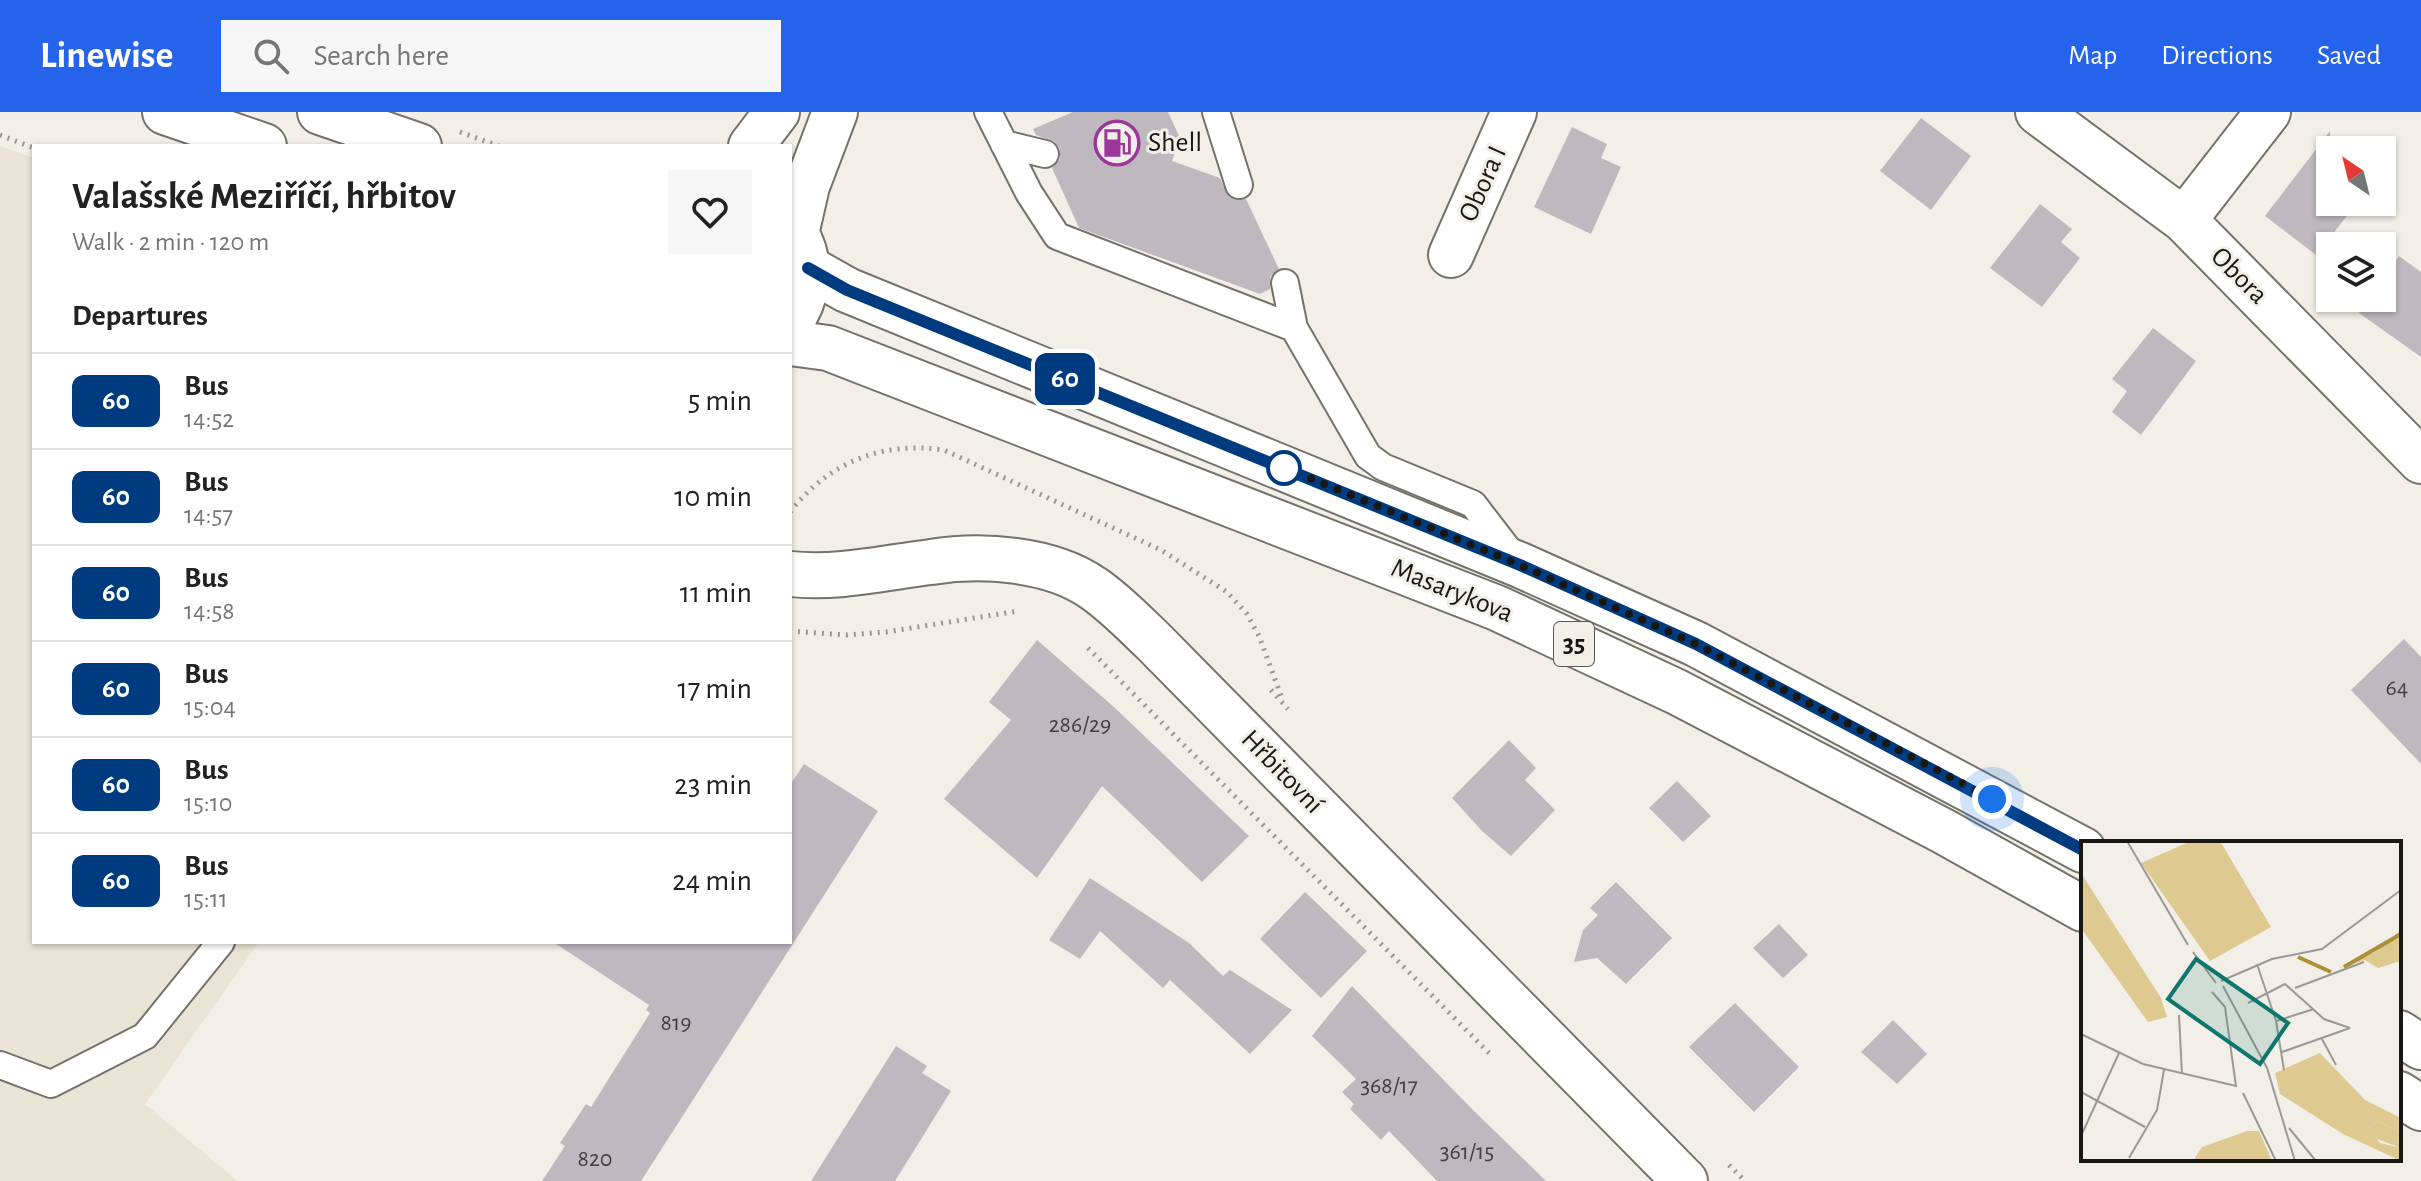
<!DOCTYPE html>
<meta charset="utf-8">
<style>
:root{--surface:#fff;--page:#f6f6f6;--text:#222;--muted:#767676;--line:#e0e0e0;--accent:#2563eb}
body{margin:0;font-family:"Alegreya Sans",sans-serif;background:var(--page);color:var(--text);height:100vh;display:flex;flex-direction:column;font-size:30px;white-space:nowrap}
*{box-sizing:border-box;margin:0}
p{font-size:26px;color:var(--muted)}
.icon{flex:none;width:44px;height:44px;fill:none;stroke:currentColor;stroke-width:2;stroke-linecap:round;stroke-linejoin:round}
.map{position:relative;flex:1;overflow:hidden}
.drawer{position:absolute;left:32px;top:32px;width:760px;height:800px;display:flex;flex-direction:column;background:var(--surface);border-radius:0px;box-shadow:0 2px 6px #0004}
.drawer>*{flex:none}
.badge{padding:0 16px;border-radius:12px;font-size:28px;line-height:52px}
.needle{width:52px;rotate:325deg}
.buttons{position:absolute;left:2316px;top:24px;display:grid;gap:16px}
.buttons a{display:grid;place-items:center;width:80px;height:80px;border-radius:0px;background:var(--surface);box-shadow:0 2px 6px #0004;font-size:40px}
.you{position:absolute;width:40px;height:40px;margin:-20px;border:6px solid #fff;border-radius:50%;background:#1a73e8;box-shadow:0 0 0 12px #1a73e833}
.map>.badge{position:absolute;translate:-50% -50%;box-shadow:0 0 0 4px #fff}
h2{padding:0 40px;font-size:30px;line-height:72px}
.round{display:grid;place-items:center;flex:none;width:84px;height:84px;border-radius:0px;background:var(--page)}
.headline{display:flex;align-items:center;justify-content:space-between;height:136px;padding:0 40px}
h1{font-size:38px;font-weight:600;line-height:60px}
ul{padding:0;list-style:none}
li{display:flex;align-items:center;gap:24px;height:96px;padding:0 40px;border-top:2px solid var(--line)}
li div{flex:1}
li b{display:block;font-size:30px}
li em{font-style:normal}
li .badge{min-width:88px;font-weight:700;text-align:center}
header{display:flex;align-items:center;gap:48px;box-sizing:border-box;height:112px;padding:0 40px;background:var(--accent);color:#fff}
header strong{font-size:38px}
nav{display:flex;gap:44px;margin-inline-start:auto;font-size:28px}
.search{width:560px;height:72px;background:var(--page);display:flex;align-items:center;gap:20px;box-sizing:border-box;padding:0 28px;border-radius:0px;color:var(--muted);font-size:30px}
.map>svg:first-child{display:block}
.built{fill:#e9e4d5}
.building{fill:#bfb9bf}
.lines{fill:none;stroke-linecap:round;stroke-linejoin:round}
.lane-casing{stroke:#74726b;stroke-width:30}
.street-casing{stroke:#74726b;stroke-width:48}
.secondary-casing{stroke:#74726b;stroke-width:48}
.primary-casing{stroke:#74726b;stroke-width:48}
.path{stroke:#999792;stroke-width:5;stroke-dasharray:2 6;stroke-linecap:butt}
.lane{stroke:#fff;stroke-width:26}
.street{stroke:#fff;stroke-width:44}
.secondary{stroke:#fff;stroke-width:44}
.primary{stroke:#fff;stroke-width:44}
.line-casing{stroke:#fff;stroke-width:18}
.line{stroke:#003b80;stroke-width:12}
.walk{stroke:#181714;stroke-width:8;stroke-dasharray:0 14.4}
.stop-dot{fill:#fff;stroke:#003b80;stroke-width:4}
.labels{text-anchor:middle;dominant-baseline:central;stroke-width:6;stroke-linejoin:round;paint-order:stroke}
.number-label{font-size:24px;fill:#42403f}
.shield{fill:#f2efe8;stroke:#595854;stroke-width:2}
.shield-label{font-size:26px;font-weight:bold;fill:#181714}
.poi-label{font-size:28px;fill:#181714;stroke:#f2efe8;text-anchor:start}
.street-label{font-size:28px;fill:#181714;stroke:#f2efe8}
.inset-river{fill:none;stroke:#ae9039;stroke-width:4}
.inset-road{fill:none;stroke:#9b9993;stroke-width:2}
.view{fill:#0f766e;fill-opacity:0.15;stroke:#0f766e;stroke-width:4}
.inset-edge{fill:none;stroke:#181714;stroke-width:4}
</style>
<header>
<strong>Linewise</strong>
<div class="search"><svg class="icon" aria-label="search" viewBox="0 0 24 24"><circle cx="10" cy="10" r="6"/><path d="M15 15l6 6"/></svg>Search here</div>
<nav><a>Map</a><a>Directions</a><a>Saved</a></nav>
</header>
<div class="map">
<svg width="2421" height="1069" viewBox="0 0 2421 1069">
<rect width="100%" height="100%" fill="#f2efe8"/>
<path class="built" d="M0,34L34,46V830H259L145,992L238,1069H0Z"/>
<path class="building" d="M1073,0H1168L1180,26L1172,49L1220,66L1229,85L1246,87L1279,157L1270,165V177L1260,182L1079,116L1052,56L1060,47V37L1055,30L1036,23L1033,17Z
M1921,6L1971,44L1931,98L1880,59Z
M1572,15L1607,32L1601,46L1621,55L1591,122L1534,95Z
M2330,19V90H2358L2316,143L2265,104Z
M2040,92L2072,117L2061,130L2080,146L2042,195L1990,156Z
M2399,144L2421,160V245L2359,201L2370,186H2382V169Z
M2153,216L2196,249L2141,323L2112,300L2127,279L2112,267Z
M2404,527L2421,545V652L2351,578Z
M1037,528L1114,595L1249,724L1202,770L1102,674L1037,766L944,687L1011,608L989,590Z
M1509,628L1536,656L1525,668L1555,698L1511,744L1482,719L1452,686Z
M804,652L878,699L641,1069H542L565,1034L560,1031L586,992L591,995L650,901L646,898L649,893L553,830H790V673Z
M1677,669L1711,704L1683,730L1649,696Z
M1090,766L1189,831L1223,864L1230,858L1292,898L1250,942L1170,868L1163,876L1100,819L1080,847L1049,828Z
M1616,770L1672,826L1626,872L1597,846L1574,850L1583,818L1598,803L1590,796Z
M1305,780L1367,839L1321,886L1260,827Z
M1779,812L1808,843L1783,866L1753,836Z
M1352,874L1471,996L1546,1069H1437L1389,1019L1381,1028L1350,997L1354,992L1342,980L1356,967L1312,924Z
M1735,891L1799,955L1754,1000L1689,935Z
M1893,908L1927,942L1897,972L1861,940Z
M896,934L927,954L922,961L951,979L895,1069H811Z"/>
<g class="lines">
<g class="lane-casing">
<path id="lane" d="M988,0L1029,81L1057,124L1294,216
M1216,0L1239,73
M1004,32L1045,42
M1285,171L1294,216L1368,344L1383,355L1473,392L1513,444
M0,953L51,972L145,924L221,830"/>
</g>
<g class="street-casing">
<path id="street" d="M2038,0L2184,108L2421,349
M2184,108L2268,0
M1451,143L1514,0"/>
</g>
<g class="secondary-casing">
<path id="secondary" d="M790,462C838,467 883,456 931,450C981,442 1050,446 1093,476C1115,491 1134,511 1153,529L1685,1069"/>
</g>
<g class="primary-casing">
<path id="primary" d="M165,0L264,34
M320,0L419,34
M751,34L777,0
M796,122L807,74L835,0
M808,156L847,178L1520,453L1696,532L2083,738
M790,211C807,187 813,157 800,129
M790,231L828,236L1497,496L1677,580L1943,719L2083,797
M2399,921L2421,935
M2399,982L2421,996"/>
</g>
<path class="path" d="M460,20L499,34
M0,23L34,36
M790,400C829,350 882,329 944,338L1161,438L1227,480L1247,502L1259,524L1283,589
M790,519L846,523L886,520L1019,499
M1088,536L1489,941
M1271,578L1288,597
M1729,1053L1745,1069"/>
<use href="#lane" class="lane"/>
<use href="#street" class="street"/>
<use href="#secondary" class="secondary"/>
<use href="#primary" class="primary"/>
</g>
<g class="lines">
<g class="line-casing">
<path id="line" d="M808,156L847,178L1520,453L1696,532L2083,738"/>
</g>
<use href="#line" class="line"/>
<path class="walk" d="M1284,356L1271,350L1520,453L1696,532L1992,687"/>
</g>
<defs>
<g id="fuel-ring" transform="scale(2.3)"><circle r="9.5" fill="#f2efe8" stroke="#9b369a" stroke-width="1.5"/><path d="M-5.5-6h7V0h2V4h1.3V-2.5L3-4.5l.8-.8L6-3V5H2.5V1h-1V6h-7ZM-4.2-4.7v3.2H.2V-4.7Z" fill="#9b369a"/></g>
</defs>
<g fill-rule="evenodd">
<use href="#fuel-ring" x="1117" y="31"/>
</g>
<circle class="stop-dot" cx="1284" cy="356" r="16"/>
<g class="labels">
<g class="number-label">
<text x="2397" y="576">64</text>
<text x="1080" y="613">286/29</text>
<text x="676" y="911">819</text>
<text x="1389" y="974">368/17</text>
<text x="1467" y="1040">361/15</text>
<text x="595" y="1047">820</text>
</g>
<rect class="shield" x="1554" y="510" width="40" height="44" rx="6"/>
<g class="shield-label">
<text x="1574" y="532">35</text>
</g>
<g class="poi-label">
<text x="1148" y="31">Shell</text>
</g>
<g class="street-label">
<text transform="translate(1483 72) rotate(-66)">Obora I</text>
<text transform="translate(2239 164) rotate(45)">Obora</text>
<text transform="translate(1452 479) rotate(22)">Masarykova</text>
<text transform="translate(1282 660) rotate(46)">Hřbitovní</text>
</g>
</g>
<g transform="translate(2081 729)">
<rect width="320" height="320" fill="#f2efe8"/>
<path d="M0,32L80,157L86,176L67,181L0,87ZM296,280L320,291V307L291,296L287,287Z" fill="#dec990"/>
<path d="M320,89V120L297,127L284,119L258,127L294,111ZM239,212L284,259L320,277V291L296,280L287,287L299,302L320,307V320L262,293L199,253L194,232Z" fill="#dec990"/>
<path d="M110,0H139L190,86L129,120L60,22Z" fill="#dec990"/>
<path d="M166,290H178L191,320H112L121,306Z" fill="#dec990"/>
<path class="inset-river" d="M217,116L250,131M263,126L320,93"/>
<path class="inset-road" d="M46,0L107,104M112,111L135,142M176,123L195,180L203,229M140,140L191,118L241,108L320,49M142,145L186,227L214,320M214,147L283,121M167,162L204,143L243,178L269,187M98,174L101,233M195,180L233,168M0,193L62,223L155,245L144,166L131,151M241,198L255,224M201,211L269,187M0,251L64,286M162,252L195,320M208,287L235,320M0,295L38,212M48,317L76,269L83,229"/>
<path class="view" d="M115,118L207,182L179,223L87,158Z"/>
<rect width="320" height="320" class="inset-edge"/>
</g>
</svg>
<div class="buttons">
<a><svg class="needle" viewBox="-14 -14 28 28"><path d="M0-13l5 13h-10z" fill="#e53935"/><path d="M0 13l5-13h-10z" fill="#767676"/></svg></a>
<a><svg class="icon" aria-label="layers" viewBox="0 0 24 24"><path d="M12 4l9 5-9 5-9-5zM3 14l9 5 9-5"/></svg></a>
</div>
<div class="you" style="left:1992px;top:687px"></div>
<b class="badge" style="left:1065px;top:267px;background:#003b80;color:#fff">60</b>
<section class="drawer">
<div class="headline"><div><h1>Valašské Meziříčí, hřbitov</h1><p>Walk · 2 min · 120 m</p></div><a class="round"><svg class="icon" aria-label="heart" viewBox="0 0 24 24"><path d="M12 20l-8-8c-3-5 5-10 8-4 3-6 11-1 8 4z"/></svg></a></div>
<h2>Departures</h2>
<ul>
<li><span class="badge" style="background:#003b80;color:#fff">60</span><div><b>Bus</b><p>14:52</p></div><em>5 min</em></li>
<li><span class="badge" style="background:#003b80;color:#fff">60</span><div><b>Bus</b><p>14:57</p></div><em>10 min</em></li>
<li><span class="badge" style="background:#003b80;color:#fff">60</span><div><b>Bus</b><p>14:58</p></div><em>11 min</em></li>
<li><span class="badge" style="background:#003b80;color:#fff">60</span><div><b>Bus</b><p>15:04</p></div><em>17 min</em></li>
<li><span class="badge" style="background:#003b80;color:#fff">60</span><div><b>Bus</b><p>15:10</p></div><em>23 min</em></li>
<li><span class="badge" style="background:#003b80;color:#fff">60</span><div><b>Bus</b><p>15:11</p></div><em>24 min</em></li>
</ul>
</section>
</div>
